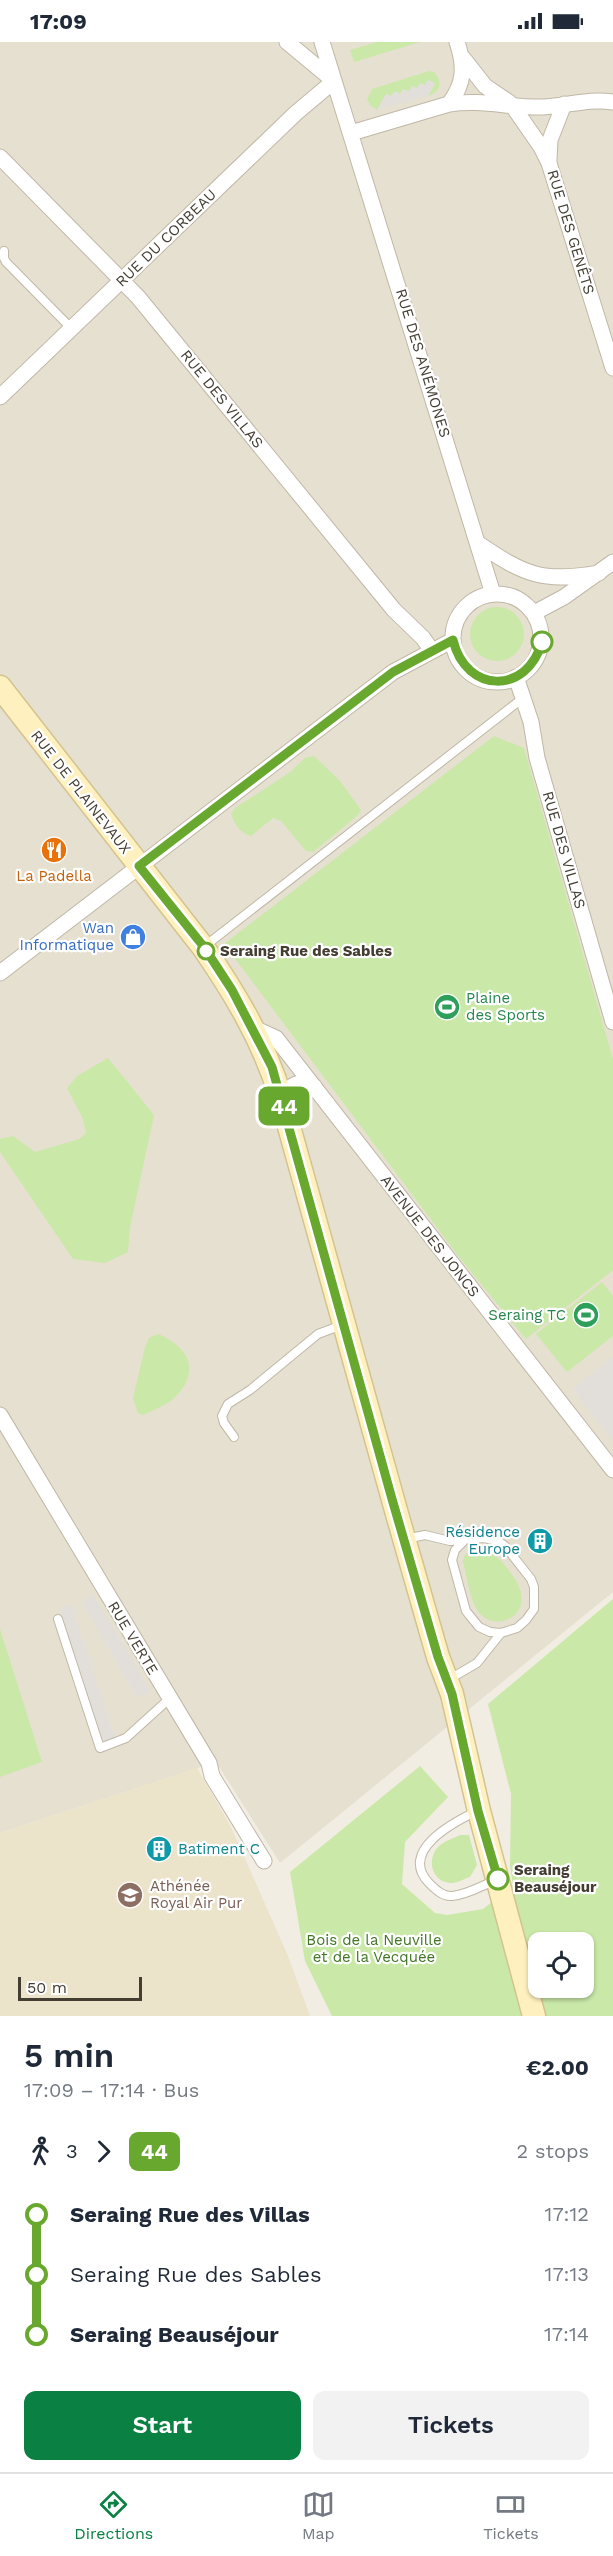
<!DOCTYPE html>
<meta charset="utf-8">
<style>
:root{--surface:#fff;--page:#f2f2f3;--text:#1f2937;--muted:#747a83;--line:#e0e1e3;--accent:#0b8043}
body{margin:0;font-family:"Work Sans",sans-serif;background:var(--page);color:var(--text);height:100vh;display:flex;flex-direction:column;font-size:22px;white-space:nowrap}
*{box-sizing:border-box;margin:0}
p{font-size:20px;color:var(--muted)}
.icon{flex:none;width:33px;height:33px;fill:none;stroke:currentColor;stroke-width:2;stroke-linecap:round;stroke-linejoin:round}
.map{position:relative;height:1974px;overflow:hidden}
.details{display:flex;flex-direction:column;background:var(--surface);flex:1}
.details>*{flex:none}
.badge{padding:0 12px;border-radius:9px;font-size:21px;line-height:39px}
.controls{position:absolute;left:528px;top:1890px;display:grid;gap:12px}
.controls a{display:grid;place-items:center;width:66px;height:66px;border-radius:12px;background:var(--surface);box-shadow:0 2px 4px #0004;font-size:30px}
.scale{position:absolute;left:18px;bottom:15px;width:124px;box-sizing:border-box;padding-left:6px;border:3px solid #433d32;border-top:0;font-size:16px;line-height:21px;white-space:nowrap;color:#433d32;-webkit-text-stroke:4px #fff;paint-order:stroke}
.map>.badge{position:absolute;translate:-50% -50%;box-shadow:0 0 0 3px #fff}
.legs{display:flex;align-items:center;gap:9px;height:66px;padding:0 24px;font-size:20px}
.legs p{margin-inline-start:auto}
.head{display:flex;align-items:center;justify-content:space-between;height:102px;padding:0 24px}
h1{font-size:33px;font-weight:600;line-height:45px}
.cta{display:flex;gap:12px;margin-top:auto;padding:12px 24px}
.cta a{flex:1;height:69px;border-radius:12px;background:var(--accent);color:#fff;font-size:24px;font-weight:600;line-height:69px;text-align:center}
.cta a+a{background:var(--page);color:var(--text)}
ul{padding:0 24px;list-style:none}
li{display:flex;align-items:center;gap:21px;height:60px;font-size:22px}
li i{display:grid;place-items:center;width:9px;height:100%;margin:0 8px;background:currentColor}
li i::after{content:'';width:15px;height:15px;margin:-8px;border:4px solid;border-radius:50%;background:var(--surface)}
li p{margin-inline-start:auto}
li:first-child i{background:linear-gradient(#0000 50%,currentColor 0)}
li:last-child i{background:linear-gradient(currentColor 50%,#0000 0)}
.status{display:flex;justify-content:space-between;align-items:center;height:42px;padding:0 30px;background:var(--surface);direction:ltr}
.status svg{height:16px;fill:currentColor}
.dock{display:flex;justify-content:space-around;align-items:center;height:84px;border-top:2px solid var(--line);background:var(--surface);font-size:16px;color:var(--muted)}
.dock a{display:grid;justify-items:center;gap:3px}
.dock .on{color:var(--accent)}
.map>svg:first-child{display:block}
.residential{fill:#e6e0d0}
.education{fill:#ece3cb}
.green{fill:#cae8a8;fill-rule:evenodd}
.parking{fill:#e2dfdb}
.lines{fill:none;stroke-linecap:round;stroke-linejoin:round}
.lane-casing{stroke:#c0b8a7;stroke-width:10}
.street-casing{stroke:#c0b8a7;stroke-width:17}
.secondary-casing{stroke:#d3c38f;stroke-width:25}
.lane{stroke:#fff;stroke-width:8}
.street{stroke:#fff;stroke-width:15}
.secondary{stroke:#fff1bf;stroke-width:22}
.line-1-casing{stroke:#fff;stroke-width:14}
.line-1{stroke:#69a82f;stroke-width:9}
.stop-1-dot{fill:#fff;stroke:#69a82f;stroke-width:3}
.labels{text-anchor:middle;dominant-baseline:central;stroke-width:4.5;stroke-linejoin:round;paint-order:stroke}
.street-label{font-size:15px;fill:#433d32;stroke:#fff}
.food-label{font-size:15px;fill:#c56008;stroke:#fff}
.shop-label{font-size:15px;fill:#366cbe;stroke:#fff;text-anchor:end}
.stop-label{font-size:15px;font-weight:bold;fill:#433d32;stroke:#fff;text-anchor:start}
.leisure-label{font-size:15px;fill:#27864d;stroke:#fff;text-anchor:start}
.culture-label{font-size:15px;fill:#0d838f;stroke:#fff;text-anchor:end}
.education-label{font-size:15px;fill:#785e54;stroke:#fff;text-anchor:start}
.park-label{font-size:15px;fill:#417625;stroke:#fff}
</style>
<div class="status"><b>17:09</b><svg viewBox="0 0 49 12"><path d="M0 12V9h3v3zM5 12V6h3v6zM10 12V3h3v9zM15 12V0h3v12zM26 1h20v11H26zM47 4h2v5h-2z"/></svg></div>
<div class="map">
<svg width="613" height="1974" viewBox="0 0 613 1974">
<rect width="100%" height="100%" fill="#f2ede2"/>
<path class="residential" d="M0,0H613V1550L280,1821L216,1720L0,1791Z"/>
<path class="education" d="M197,1726L231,1785L288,1914L310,1974H0V1791Z"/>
<path class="green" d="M377,0H420L354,20L350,8Z
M429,29L434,30C443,40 441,50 428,54L435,42L391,54L386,52L377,68L370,63L367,57L372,47Z
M470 592a27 27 0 1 1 54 0a27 27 0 1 1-54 0Z
M494,694L524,706L613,1017V1228L526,1297L459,1215L224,902Z
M314,714L340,739L361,768L357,774L313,810L306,809L281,779L273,776L251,794C240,791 235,783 231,772L235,766L289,731L305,716Z
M108,1016L154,1073L130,1185L128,1210L105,1221L73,1217L0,1110V1097L13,1094L35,1110L79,1097L86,1091L83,1077L67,1046L77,1034Z
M602,1240L613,1254V1294L567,1330L536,1292Z
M158,1292C191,1306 201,1331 173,1357C165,1364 153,1368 143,1373L138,1371L133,1356L145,1305L149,1296Z
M477,1507C493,1510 501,1517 510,1530C544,1573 493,1594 477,1568C469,1554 467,1535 463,1519C464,1511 470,1509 477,1507Z
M613,1557V1974H332L305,1919L290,1830L420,1724L448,1755L405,1800L402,1842L435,1871L447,1873L483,1867L513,1843L510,1824L511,1752L488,1662ZM538,1900H584V1946H538Z
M0,1587L42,1720L0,1735Z
M460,1793H469L477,1823L470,1835C464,1837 457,1841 452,1841C432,1841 426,1818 438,1805C444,1799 452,1797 460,1793Z"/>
<path class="parking" d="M428,38L435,41L428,54L377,68L386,52L391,54L395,49L400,52L403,47L409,49L412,44L417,46L420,41L425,43Z
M613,1315V1399L573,1347Z
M93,1552L151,1649L138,1656L82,1560Z
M71,1562L115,1696L102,1699L60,1566Z"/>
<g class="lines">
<g class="lane-casing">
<path id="lane" d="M4,209V216L6,220L71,286
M205,904L523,656
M234,1395L224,1381L222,1374L228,1362L250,1348L318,1292L342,1283
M405,1497L425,1493L450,1499L484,1496L498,1499L505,1504L531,1537L534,1545V1567L526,1578L517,1586L501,1591L490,1590L479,1585L466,1569L452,1518L455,1508L465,1498
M58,1577L100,1706L126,1696L169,1657
M448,1638L477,1621L501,1591
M477,1769C454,1780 398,1809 429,1841C435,1847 443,1855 452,1854C467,1853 483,1843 496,1838"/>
</g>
<g class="street-casing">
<path id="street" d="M322,0L493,552
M463,16L485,44L510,61
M449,62C482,57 510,66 543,65C567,64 589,56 613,60
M512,63L541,105L549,121L613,326
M351,91L449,62C465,41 465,24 457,0
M0,115L138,255L394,568L423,596L432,609
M549,118L550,98L564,62
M0,355L296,71L334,39L287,0
M479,502C525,533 543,541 599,531
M453 596a44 44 0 1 1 88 0a44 44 0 1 1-88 0Z
M534,571L564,555L613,520
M516,635L531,680L537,716L613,980
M0,931L393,630L453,598
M254,986L276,996L613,1428
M281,1056C290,1043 298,1037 314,1044
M0,1373L209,1721L212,1734L264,1819"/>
</g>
<g class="secondary-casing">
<path id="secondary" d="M0,645L203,905C236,953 264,1000 281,1056L397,1472L438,1615L452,1652L479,1769L534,1974"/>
</g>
<use href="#lane" class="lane"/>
<use href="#street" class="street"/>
<use href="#secondary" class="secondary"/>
</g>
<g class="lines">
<g class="line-1-casing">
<path id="line-1" d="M498,1837L478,1769L452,1652L438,1615L392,1457L272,1025L232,948L204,905L139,824L393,630L453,598C466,652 527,653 542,600"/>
</g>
<use href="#line-1" class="line-1"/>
</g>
<defs>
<g id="restaurant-disc" transform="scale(1.35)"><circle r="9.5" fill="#e8710a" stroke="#fff"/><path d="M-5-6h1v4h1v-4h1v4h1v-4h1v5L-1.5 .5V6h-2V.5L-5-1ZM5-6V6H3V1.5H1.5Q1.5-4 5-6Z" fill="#fff"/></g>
<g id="shop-disc" transform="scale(1.35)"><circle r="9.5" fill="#3f7fe0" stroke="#fff"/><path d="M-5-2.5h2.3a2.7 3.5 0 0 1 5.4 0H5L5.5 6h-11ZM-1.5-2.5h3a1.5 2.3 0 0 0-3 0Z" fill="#fff"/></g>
<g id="stadium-disc" transform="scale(1.35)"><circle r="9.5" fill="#2e9e5b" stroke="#fff"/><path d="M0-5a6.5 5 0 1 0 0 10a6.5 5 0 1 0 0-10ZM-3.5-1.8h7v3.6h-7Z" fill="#fff"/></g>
<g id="building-disc" transform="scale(1.35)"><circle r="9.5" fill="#0f9aa8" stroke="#fff"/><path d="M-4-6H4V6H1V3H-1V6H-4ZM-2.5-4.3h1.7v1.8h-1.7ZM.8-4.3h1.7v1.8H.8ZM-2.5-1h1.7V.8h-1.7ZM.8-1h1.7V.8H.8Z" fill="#fff"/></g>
<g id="school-disc" transform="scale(1.35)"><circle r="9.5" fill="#8d6e63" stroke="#fff"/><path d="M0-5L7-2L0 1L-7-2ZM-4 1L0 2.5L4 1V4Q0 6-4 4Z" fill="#fff"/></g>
</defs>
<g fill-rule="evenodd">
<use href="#restaurant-disc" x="54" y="808"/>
<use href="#shop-disc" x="133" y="895"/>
<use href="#stadium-disc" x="447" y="965"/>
<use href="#stadium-disc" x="586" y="1273"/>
<use href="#building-disc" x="540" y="1499"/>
<use href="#building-disc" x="159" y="1807"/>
<use href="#school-disc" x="130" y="1853"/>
</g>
<g class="stop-1-dot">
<circle cx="542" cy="600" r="10"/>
<circle cx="206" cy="909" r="8"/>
<circle cx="498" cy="1837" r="10"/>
</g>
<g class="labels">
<g class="street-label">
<text transform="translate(571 190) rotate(73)">RUE DES GENÊTS</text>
<text transform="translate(166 196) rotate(-44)">RUE DU CORBEAU</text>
<text transform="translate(423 321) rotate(73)">RUE DES ANÉMONES</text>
<text transform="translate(222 357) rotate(51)">RUE DES VILLAS</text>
<text transform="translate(81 750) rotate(52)">RUE DE PLAINEVAUX</text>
<text transform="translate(564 808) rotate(74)">RUE DES VILLAS</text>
<text transform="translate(430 1194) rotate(52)">AVENUE DES JONCS</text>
<text transform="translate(133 1596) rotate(59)">RUE VERTE</text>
</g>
<g class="food-label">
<text x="54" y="834">La Padella</text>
</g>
<g class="shop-label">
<text x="114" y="886">Wan<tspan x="114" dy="17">Informatique</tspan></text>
</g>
<g class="stop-label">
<text x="220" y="909">Seraing Rue des Sables</text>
<text x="514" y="1828">Seraing<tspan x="514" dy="17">Beauséjour</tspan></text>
</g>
<g class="leisure-label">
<text x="466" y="956">Plaine<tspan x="466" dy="17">des Sports</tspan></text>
<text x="566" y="1273" text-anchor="end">Seraing TC</text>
</g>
<g class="culture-label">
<text x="520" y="1490">Résidence<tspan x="520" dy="17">Europe</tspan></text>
<text x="178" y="1807" text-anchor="start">Batiment C</text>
</g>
<g class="education-label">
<text x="150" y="1844">Athénée<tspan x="150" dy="17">Royal Air Pur</tspan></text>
</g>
<g class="park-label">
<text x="374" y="1898">Bois de la Neuville<tspan x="374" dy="17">et de la Vecquée</tspan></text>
</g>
</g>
</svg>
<div class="controls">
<a><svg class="icon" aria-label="locate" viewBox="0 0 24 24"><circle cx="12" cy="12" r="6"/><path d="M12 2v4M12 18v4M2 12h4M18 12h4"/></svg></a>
</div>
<div class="scale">50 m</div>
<b class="badge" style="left:284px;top:1064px;background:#69a82f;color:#fff">44</b>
</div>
<section class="details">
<div class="head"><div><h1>5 min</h1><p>17:09 – 17:14 · Bus</p></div><b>€2.00</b></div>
<div class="legs"><svg class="icon" aria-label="walk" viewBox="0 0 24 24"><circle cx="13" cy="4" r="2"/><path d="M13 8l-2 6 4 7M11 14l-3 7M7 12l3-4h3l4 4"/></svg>3<svg class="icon" aria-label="forward" viewBox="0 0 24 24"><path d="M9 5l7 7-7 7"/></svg><b class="badge" style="background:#69a82f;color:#fff">44</b><p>2 stops</p></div>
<ul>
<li><i style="color:#69a82f"></i><b>Seraing Rue des Villas</b><p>17:12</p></li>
<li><i style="color:#69a82f"></i><span>Seraing Rue des Sables</span><p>17:13</p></li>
<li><i style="color:#69a82f"></i><b>Seraing Beauséjour</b><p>17:14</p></li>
</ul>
<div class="cta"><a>Start</a><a>Tickets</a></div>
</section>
<nav class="dock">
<a class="on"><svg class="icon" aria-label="directions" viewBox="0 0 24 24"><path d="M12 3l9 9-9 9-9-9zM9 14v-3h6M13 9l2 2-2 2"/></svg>Directions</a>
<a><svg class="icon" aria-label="map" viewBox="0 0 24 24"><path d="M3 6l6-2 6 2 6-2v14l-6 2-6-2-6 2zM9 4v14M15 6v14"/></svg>Map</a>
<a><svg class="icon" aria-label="tickets" viewBox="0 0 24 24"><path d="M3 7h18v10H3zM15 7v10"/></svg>Tickets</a>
</nav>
